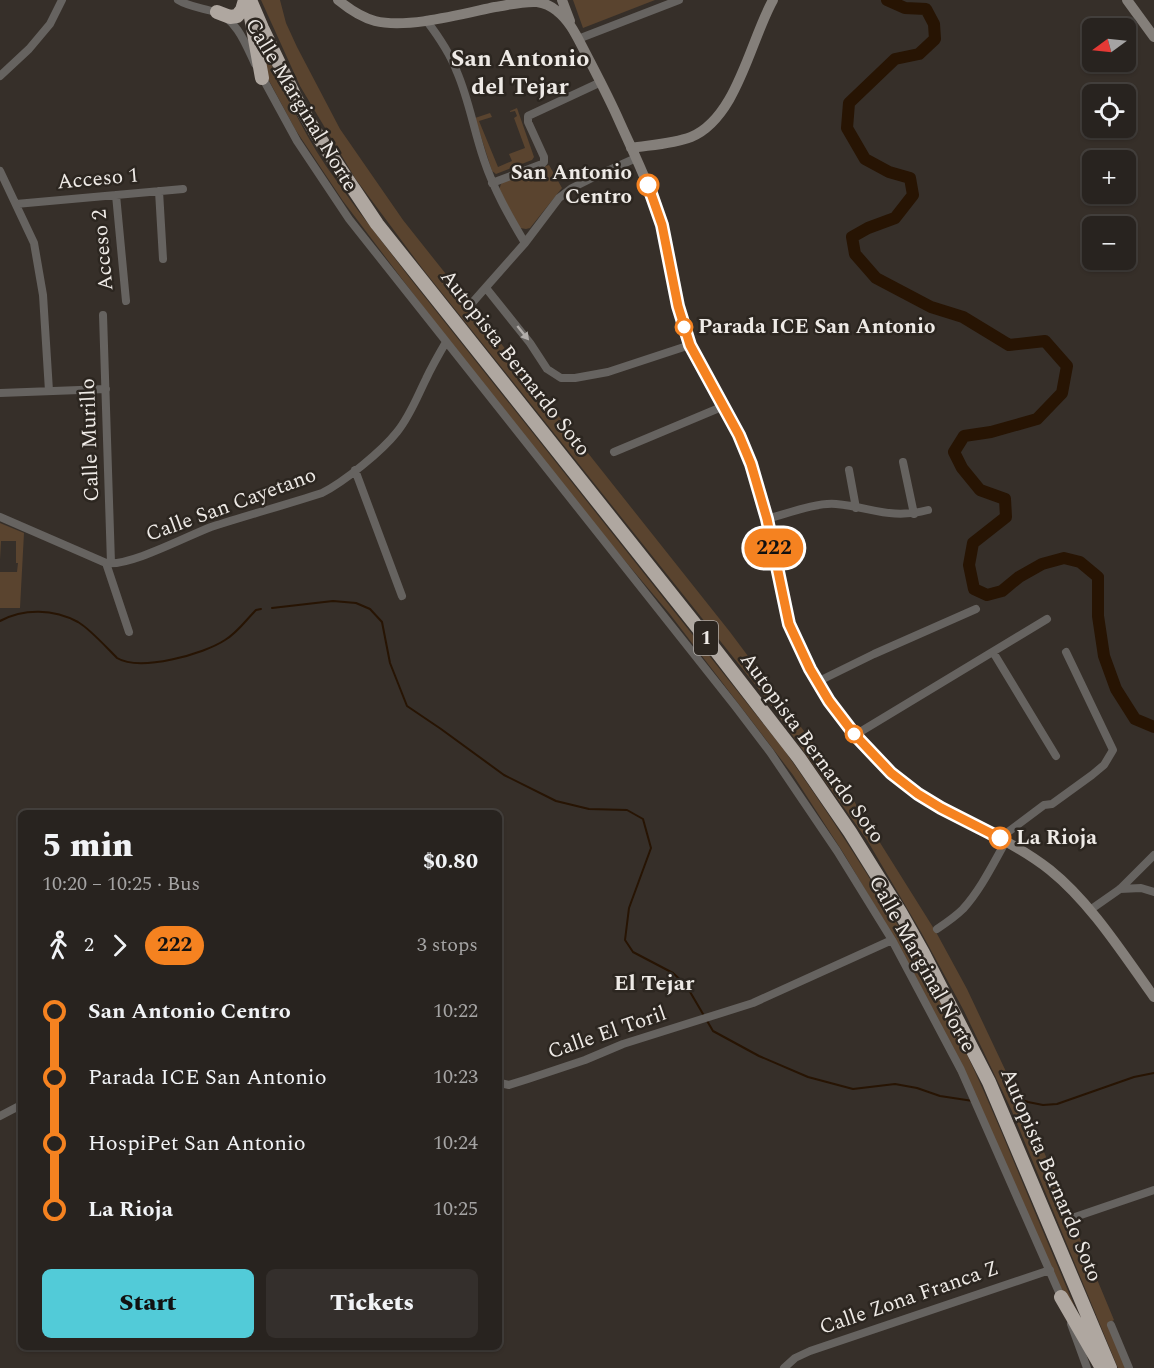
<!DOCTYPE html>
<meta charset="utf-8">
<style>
:root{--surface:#28231f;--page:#342f2c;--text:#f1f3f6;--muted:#a5a4a4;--line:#44403d;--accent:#52cbd8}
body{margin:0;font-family:Spectral,serif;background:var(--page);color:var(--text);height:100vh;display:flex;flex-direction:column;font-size:22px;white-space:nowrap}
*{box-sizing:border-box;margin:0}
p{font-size:20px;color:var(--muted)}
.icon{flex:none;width:33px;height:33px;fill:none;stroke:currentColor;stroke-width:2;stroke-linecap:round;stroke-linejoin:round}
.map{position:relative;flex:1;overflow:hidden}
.sheet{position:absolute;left:18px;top:810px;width:484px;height:540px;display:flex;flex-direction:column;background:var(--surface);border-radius:9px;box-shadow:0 2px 4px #0004,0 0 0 2px var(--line)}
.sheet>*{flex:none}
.badge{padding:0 12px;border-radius:20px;font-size:21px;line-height:39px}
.needle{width:39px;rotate:255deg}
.buttons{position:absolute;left:1082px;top:18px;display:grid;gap:12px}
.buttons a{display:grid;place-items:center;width:54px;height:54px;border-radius:9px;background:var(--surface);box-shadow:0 2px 4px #0004,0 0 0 2px var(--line);font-size:30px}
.map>.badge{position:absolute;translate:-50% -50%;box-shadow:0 0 0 3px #fff}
.legs{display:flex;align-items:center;gap:9px;height:66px;padding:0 24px;font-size:20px}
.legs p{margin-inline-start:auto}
.head{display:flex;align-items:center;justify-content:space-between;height:102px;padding:0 24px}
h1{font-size:33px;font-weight:800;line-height:45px}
.cta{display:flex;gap:12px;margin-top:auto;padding:12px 24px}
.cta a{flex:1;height:69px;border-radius:9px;background:var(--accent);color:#111;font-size:24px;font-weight:800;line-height:69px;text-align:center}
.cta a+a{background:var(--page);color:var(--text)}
ul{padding:0 24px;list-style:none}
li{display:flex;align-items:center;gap:21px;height:66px;font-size:22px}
li i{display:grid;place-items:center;width:9px;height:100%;margin:0 8px;background:currentColor}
li i::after{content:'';width:15px;height:15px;margin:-8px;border:4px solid;border-radius:50%;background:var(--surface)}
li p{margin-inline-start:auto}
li:first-child i{background:linear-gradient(#0000 50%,currentColor 0)}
li:last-child i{background:linear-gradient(currentColor 50%,#0000 0)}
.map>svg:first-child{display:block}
.green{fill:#5a442f}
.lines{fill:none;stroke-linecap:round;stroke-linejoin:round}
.stream{stroke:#271403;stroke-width:2}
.river{stroke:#271403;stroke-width:12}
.street{stroke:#666360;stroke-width:8}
.secondary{stroke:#847f7a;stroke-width:10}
.highway{stroke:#afa7a0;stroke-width:14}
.oneway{fill:#b1adaa}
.line-1-casing{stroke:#fff;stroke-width:14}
.line-1{stroke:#f58220;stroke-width:9}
.stop-1-dot{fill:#fff;stroke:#f58220;stroke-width:3}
.labels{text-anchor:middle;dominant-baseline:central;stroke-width:5;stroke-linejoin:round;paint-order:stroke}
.shield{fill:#2c2620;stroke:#b4afab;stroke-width:1.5}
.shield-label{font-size:20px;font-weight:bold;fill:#eeeae6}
.street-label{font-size:21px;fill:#eeeae6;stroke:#2c2620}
.stop-label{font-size:21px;font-weight:bold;fill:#eeeae6;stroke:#2c2620;text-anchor:start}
.neighbourhood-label{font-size:22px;font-weight:bold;fill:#eeeae6;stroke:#2c2620}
.quarter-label{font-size:24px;font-weight:bold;fill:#eeeae6;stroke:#2c2620}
</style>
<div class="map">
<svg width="1154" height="1368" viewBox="0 0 1154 1368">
<rect width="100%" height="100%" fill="#362f29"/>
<path class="green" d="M261,0H280L286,23L297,47L340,129L403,220L730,632L842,782L936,932L967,989L1044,1152L1114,1320L1108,1324L1127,1368H1118L1011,1109L964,1011L921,932L867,840L765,697L422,268L355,178L300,86Z
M573,0H655L583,28Z
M260,40C280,83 300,127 326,166C352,204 381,240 409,277L784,750C842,832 896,916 942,1005C972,1061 997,1121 1021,1179C1043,1232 1066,1285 1088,1339L1063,1296L1050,1266L894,938L844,854L793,775L669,613L604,536L430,316L343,201L295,129L266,75Z
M517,108L534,157L532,160L496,174L492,171L475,118L490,113L492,117L479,121L498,167L512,161L509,154L525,148L514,118L517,116L515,111L510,112V111Z
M549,165L562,188L530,228L526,229L520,228L499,190L501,184L503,182Z
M0,523L24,533L20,608H0V572H17L18,563H16V541H1L0,560Z"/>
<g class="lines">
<path class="stream" d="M272,608L333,601L356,603L370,609L382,622L390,663L407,706L441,729L504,775L556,801L589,809L627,810L643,819L651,848L629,908L625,940L633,952L673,973L686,985L713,1031L759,1056L808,1077L853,1089L895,1084L917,1088L940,1096L973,1101
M0,621C24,608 54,609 78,622C90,629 106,647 117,658C140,672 204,654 225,640C237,633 246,620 256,610L261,609
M1017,1098L1028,1102L1043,1105L1057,1104L1134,1077L1154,1073"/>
<path class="river" d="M887,0L905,8L926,9L934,24L935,39L919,54L895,59L849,103L847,128L865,159L889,172L910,178L913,195L895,218L868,228L852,237L855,254L876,278L931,307L963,317L1009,345L1045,341L1067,366L1062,393L1037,419L991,432L964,436L954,452L962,468L980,490L1005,499L1006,517L973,543L969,565L974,589L987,595L1002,591L1019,577L1042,564L1064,558L1080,562L1098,577V616L1104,656L1116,689L1135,719L1154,727"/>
<path class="street" d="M178,0C189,7 203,8 215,12C237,19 246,45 255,64
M426,20C439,37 450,53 457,72C469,100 474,131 484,160C494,190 509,216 525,243
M578,39L679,0
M261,75L297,141L349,219L735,706L770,752L837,851L892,940L961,1070L1062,1299
M0,76L29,49L50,24L62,0
M0,171L34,243L43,295L49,391
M492,183L542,164L544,162V157L528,122V116L601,82
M159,191L163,259
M116,195L126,301
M16,204L183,189
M486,288L530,343L547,369L561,378H575L608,372L690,345
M472,303L525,243L559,198L572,188L594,177L636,158
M103,315L111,563
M0,393L106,389
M614,452L724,406
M903,462L914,514
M355,470L402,596
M849,470L856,508
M0,517L106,563C129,567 187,536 211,527C248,515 285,505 322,493C344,482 382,451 397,432C410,416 417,397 426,379C432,366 439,354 446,342
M767,519C786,514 817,502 836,504C871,507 890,520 928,510
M106,563L129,632
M993,652L1056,756
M817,682L874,654L976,609
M855,735L1047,619
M1000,838L1044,805L1052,804L1092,775L1104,765L1113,750L1066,652
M1120,889L1141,888L1154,892
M1090,910L1120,889L1154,855
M937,929C946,923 955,917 963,909C981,889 993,864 1006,841
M500,1083L509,1085L528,1079L585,1060L623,1044L753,1003L892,940
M0,1116L21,1105
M1075,1217L1154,1190
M1071,1324L1087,1368
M1111,1325L1129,1368
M784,1368L795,1358L810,1351L1050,1270"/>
<path class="secondary" d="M338,0C349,9 360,17 375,21C407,29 462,14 495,7C509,5 523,1 537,2C545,3 551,6 557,11C570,21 577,37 585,52C596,73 607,94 617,116C632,150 650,185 661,221C673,263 674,306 690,347C698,366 711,384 722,403C737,430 749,458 758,488C765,511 771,534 776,558C782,593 785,621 802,654C823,697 854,741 891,774C905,786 922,796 938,806C975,827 1016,843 1050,870C1091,903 1123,954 1154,997
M562,0L570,21
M1127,0L1154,37
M631,148C650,145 673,144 691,137C737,118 750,41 773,0"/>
<path class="highway" d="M250,0L262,28L297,101L316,133L377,224L710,643L799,758L850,832L900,912L923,953L989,1082L1110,1368
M217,12L230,17L237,16L242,10L245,0
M251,17L262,78
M1061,1297L1102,1368"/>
</g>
<defs><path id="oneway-solid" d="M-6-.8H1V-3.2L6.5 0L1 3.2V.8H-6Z" transform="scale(1.5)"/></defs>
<use class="oneway" href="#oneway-solid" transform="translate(523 333) rotate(51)"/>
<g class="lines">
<g class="line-1-casing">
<path id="line-1" d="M648,185L662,225L678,306L690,345L739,435L751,464L767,519L789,624L810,669L829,701L855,735L891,773L918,794L941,808L1000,838"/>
</g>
<use href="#line-1" class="line-1"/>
</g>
<g class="stop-1-dot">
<circle cx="648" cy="185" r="10"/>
<circle cx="684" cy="327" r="8"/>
<circle cx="854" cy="734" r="8"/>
<circle cx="1000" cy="838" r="10"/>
</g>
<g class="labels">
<rect class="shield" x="694" y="621" width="24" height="34" rx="4.5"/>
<g class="shield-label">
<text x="706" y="638">1</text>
</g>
<g class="street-label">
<text transform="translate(301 105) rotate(59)">Calle Marginal Norte</text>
<text transform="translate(98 179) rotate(-5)">Acceso 1</text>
<text transform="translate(103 250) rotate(-95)">Acceso 2</text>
<text transform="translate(515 363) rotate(52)">Autopista Bernardo Soto</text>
<text transform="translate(90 440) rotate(-92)">Calle Murillo</text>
<text transform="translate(231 505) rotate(-20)">Calle San Cayetano</text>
<text transform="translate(812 748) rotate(54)">Autopista Bernardo Soto</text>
<text transform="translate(922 964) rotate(61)">Calle Marginal Norte</text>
<text transform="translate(607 1033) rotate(-19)">Calle El Toril</text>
<text transform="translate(1051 1175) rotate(67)">Autopista Bernardo Soto</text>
<text transform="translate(909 1298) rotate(-19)">Calle Zona Franca Z</text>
</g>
<g class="stop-label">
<text x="632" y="173" text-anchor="end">San Antonio<tspan x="632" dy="24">Centro</tspan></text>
<text x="698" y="327">Parada ICE San Antonio</text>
<text x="1016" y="838">La Rioja</text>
</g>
<g class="neighbourhood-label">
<text x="654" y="983">El Tejar</text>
</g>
<g class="quarter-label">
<text x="520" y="59">San Antonio<tspan x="520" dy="28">del Tejar</tspan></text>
</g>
</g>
</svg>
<div class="buttons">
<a><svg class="needle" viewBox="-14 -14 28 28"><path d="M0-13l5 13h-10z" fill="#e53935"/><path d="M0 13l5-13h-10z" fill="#a5a4a4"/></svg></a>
<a><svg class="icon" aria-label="locate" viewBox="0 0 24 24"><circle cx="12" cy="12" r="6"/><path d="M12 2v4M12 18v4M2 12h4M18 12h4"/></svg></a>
<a>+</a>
<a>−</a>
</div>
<b class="badge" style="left:774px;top:548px;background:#f58220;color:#111">222</b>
<section class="sheet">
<div class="head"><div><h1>5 min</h1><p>10:20 – 10:25 · Bus</p></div><b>$0.80</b></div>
<div class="legs"><svg class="icon" aria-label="walk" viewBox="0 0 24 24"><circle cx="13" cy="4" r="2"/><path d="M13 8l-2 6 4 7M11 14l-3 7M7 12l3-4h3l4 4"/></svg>2<svg class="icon" aria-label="forward" viewBox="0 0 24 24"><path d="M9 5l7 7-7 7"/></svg><b class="badge" style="background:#f58220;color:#111">222</b><p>3 stops</p></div>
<ul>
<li><i style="color:#f58220"></i><b>San Antonio Centro</b><p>10:22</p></li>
<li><i style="color:#f58220"></i><span>Parada ICE San Antonio</span><p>10:23</p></li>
<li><i style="color:#f58220"></i><span>HospiPet San Antonio</span><p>10:24</p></li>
<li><i style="color:#f58220"></i><b>La Rioja</b><p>10:25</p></li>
</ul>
<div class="cta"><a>Start</a><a>Tickets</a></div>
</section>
</div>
